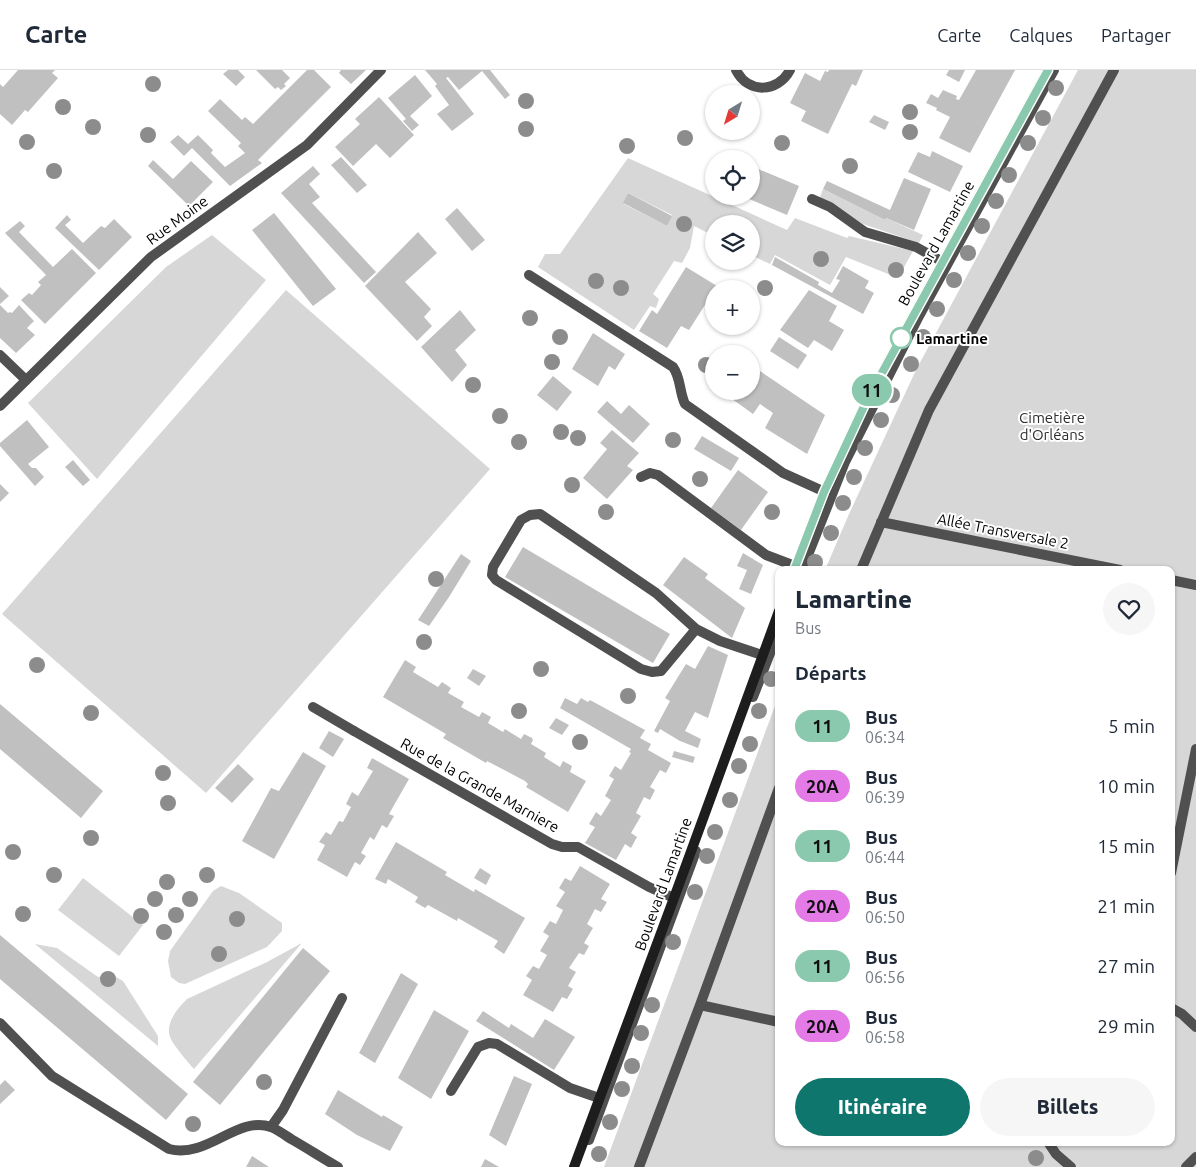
<!DOCTYPE html>
<html lang="fr">
<meta charset="utf-8">
<style>
:root{--surface:#fff;--page:#f6f6f7;--text:#1f2937;--muted:#747a83;--line:#e0e1e3;--accent:#0f766e}
body{margin:0;font-family:Ubuntu,sans-serif;background:var(--page);color:var(--text);height:100vh;display:flex;flex-direction:column;font-size:19px;white-space:nowrap}
*{box-sizing:border-box;margin:0}
p{font-size:16px;color:var(--muted)}
.icon{flex:none;width:28px;height:28px;fill:none;stroke:currentColor;stroke-width:2;stroke-linecap:round;stroke-linejoin:round}
.map{position:relative;flex:1;overflow:hidden}
.side{position:absolute;left:775px;top:496px;width:400px;height:580px;display:flex;flex-direction:column;background:var(--surface);border-radius:10px;box-shadow:0 1px 4px #0004}
.side>*{flex:none}
.badge{padding:0 10px;border-radius:16px;font-size:18px;line-height:32px}
.needle{width:32px;rotate:218deg}
.fabs{position:absolute;left:705px;top:15px;display:grid;gap:10px}
.fabs a{display:grid;place-items:center;width:55px;height:55px;border-radius:50%;background:var(--surface);box-shadow:0 1px 4px #0004;font-size:25px}
.map>.badge{position:absolute;translate:-50% -50%;box-shadow:0 0 0 2px #fff}
h2{padding:0 20px;font-size:19px;line-height:45px}
.round{display:grid;place-items:center;flex:none;width:52px;height:52px;border-radius:26px;background:var(--page)}
.headline{display:flex;align-items:center;justify-content:space-between;height:85px;padding:0 20px}
h1{font-size:24px;font-weight:800;line-height:38px}
.action{display:flex;gap:10px;margin-top:auto;padding:10px 20px}
.action a{flex:1;height:58px;border-radius:30px;background:var(--accent);color:#fff;font-size:20px;font-weight:800;line-height:58px;text-align:center}
.action a+a{background:var(--page);color:var(--text)}
ul{padding:0;list-style:none}
li{display:flex;align-items:center;gap:15px;height:60px;padding:0 20px}
li div{flex:1}
li b{display:block;font-size:19px}
li em{font-style:normal}
li .badge{min-width:55px;font-weight:700;text-align:center}
header{display:flex;align-items:center;gap:30px;box-sizing:border-box;height:70px;padding:0 25px;background:var(--surface);border-bottom:1px solid var(--line)}
header strong{font-size:24px}
nav{display:flex;gap:28px;margin-inline-start:auto;font-size:18px}
.map>svg:first-child{display:block}
.green{fill:#d7d7d7;fill-rule:evenodd}
.building{fill:#c0c0c0}
.lines{fill:none;stroke-linecap:round;stroke-linejoin:round}
.lane{stroke:#505050;stroke-width:10}
.street{stroke:#505050;stroke-width:10}
.secondary{stroke:#1d1d1d;stroke-width:10}
.tree{fill:#8c8c8c}
.line-casing{stroke:#fff;stroke-width:11}
.line{stroke:#8ac9ae;stroke-width:8}
.stop-dot{fill:#fff;stroke:#8ac9ae;stroke-width:2.5}
.labels{text-anchor:middle;dominant-baseline:central;stroke-width:4;stroke-linejoin:round;paint-order:stroke}
.street-label{font-size:15px;fill:#000;stroke:#fff}
.stop-label{font-size:15px;font-weight:bold;fill:#000;stroke:#fff;text-anchor:start}
.park-label{font-size:15px;fill:#2e2e2e;stroke:#fff}
</style>
<header>
<strong>Carte</strong>
<nav><a>Carte</a><a>Calques</a><a>Partager</a></nav>
</header>
<div class="map">
<svg width="1196" height="1097" viewBox="0 0 1196 1097">
<rect width="100%" height="100%" fill="#fff"/>
<path class="green" d="M1078,0H1196V1097H604L779,625V1072H1171V500H825L849,444L916,300Z
M628,88L787,160L795,148L847,168L849,166L913,181L898,208L846,187L830,215L775,185L770,194L751,185V154H714V166L694,156L690,178L682,193L674,191L653,224L659,229L656,238L650,236L634,260L538,197L545,184H560ZM628,123L672,145L667,156L624,134Z
M823,119L885,150L886,148L923,165L919,173L863,154L820,127Z
M212,165L266,210L97,409L28,333L166,197Z
M286,220L490,399L206,723L2,544Z
M83,808L143,855L119,886L58,840Z
M221,816L239,823L282,853V861L267,877L185,914L179,913L171,907L168,891L170,881L213,821Z
M302,873L194,999C188,992 173,975 170,967C165,953 178,938 187,929L267,892Z
M35,874L57,878L98,907L111,904L123,911L158,966V976Z"/>
<path class="building" d="M18,0H55L52,3L58,8L28,42L25,40L12,55L0,44V14L3,17Z
M228,0H238L245,7L236,16L223,4Z
M256,0H282L290,8L284,14L286,16L281,20L278,17L275,19Z
M307,0H314L331,17L258,90L262,93L230,116L192,78L184,86L170,72L178,65L188,74L198,65L213,80L211,83L225,97L245,83L238,76L241,73L208,41L220,29L242,50L245,47L253,54Z
M341,0H366L351,14L339,3Z
M425,0H490L510,25L505,29L482,1L459,20L448,7L446,8L474,44L452,61L437,44L449,35L435,16L437,14Z
M829,0H863L856,16L852,14L828,64L801,51L806,41L790,33L805,3L820,11L825,1L828,2Z
M949,0H965L959,12L946,5Z
M976,0H1015L970,83L939,68L950,47L936,40L937,38L926,33L931,24L938,28L943,20L957,26L956,29L959,30Z
M415,5L432,26L410,46L419,55L412,61L403,51L406,49L388,28Z
M379,27L414,65L390,88L376,74L353,96L335,77L360,54L355,49Z
M874,45L889,52L885,60L869,52Z
M932,81L963,96L950,122L908,102L918,82L930,87Z
M341,87L367,115L357,123L331,95Z
M153,90L173,109L191,91L213,112L189,136L148,96Z
M313,96L320,104L309,114L320,127L312,133L376,202L364,213L281,123Z
M751,96L799,116L787,145L742,126H751Z
M904,108L931,119L914,160L886,148L885,150L823,119L827,111L890,140Z
M628,123L672,146L667,156L623,133Z
M457,138L485,170L472,181L445,149Z
M274,143L336,219L313,236L252,160Z
M67,145L71,150L65,155L83,173L101,156L105,158L114,149L132,167L99,200L55,158Z
M20,151L25,156L19,162L53,197L72,179L96,203L45,254L21,230L29,223L32,225L41,215L38,212L46,205L5,163Z
M418,162L437,183L405,212L431,239L424,247L432,256L417,271L365,216Z
M775,187L819,212L818,215L832,223L840,210L836,209L843,196L869,211L865,218L874,223L863,244L772,195Z
M686,197L717,216L689,260L681,256L667,278L639,261L652,240L657,244Z
M0,217L9,226L0,234Z
M809,220L837,236L829,251L844,260L832,281L814,270L808,278L780,260Z
M0,235L8,243L10,242L12,243L19,235L34,251L27,258L35,265L16,283L0,268Z
M460,240L476,260L455,280L467,295L452,312L421,277Z
M593,263L625,284L615,300L609,296L598,316L572,299Z
M779,267L807,285L798,299L770,281Z
M751,295L825,345L807,384L765,358L773,343L760,334L753,344L721,321H751Z
M553,306L572,322L557,341L537,325Z
M607,331L621,344L629,335L650,354L633,373L597,342Z
M27,350L49,377L28,394L32,398H36L44,407L35,416L0,376V373Z
M612,360L639,383L627,396L633,400L607,429L583,408L607,379L600,373Z
M702,366L739,388L731,401L694,379Z
M73,390L90,410L83,416L65,397Z
M738,400L768,422L741,460L711,438Z
M0,414L9,423L0,432Z
M523,477L670,564L653,593L505,507Z
M743,483L763,495L751,524L739,519L747,500L737,496Z
M461,484L471,491L449,527L429,556L418,550Z
M684,487L708,504L705,508L745,538L732,568L663,515Z
M708,576L728,585L708,648L695,642L685,661L701,669L698,678L680,671L660,659L658,663L654,661L670,631L665,628L686,594L695,599Z
M405,590L416,597L413,602L438,617L442,612L451,618L448,623L464,632L461,637L479,647L482,642L491,647L488,653L503,662L505,659L521,669L524,664L532,668L533,670L531,674L546,683L544,687L560,697L563,691L572,696L570,702L586,711L568,742L526,717L528,714L525,711L487,691L486,693L443,668L446,664L383,627Z
M473,599L486,606L479,616L467,608Z
M565,628L577,634L581,628L588,632L590,630L645,660L640,668L651,674L648,680L671,693L666,703L660,700L650,717L655,720L650,730L644,727L636,743L641,746L631,763L637,767L631,778L625,774L616,790L585,773L595,757L589,754L596,742L601,746L611,730L605,726L614,709L609,706L615,696L621,700L631,683L629,682L631,679L560,638Z
M0,634L103,721L81,748L0,679Z
M556,648L569,655L562,665L549,658Z
M329,661L344,669L333,687L319,678Z
M674,681L695,687L693,693L672,687Z
M303,682L326,696L274,789L242,771L271,718L279,721Z
M372,688L409,709L389,744L394,746L387,758L382,755L374,770L370,767L361,783L366,786L360,795L355,792L347,807L317,790L325,775L319,772L326,762L331,765L339,751L343,752L351,737L346,734L352,722L358,726L373,701L367,698Z
M238,694L254,709L232,733L215,718Z
M396,772L447,802L445,805L474,822L475,819L525,848L504,884L494,877L498,871L458,848L457,851L428,835L425,838L415,832L418,827L388,809L386,814L375,809Z
M580,796L610,814L601,829L607,832L601,842L595,839L587,854L593,858L584,873L589,876L584,885L579,883L569,898L576,902L568,916L573,919L567,929L562,927L553,942L523,925L532,910L526,906L533,896L539,899L547,885L540,881L549,866L543,862L550,851L556,854L563,840L556,836L565,822L559,818L565,808L571,811Z
M480,798L491,805L486,815L474,808Z
M0,865L188,1024L166,1050L0,909Z
M303,878L330,901L220,1035L193,1012Z
M401,903L418,914L375,993L359,983Z
M434,940L469,961L431,1029L398,1008Z
M483,941L509,958L511,954L533,968L545,949L575,967L554,1000L476,951Z
M514,1006L532,1014L506,1076L489,1065Z
M5,1010L15,1020L0,1034V1015Z
M338,1020L382,1047L383,1045L403,1057L390,1081L357,1065L325,1044Z
M252,1086L269,1097H246Z
M485,1089L499,1097H481Z"/>
<g class="lines">
<path class="lane" d="M736,0C748,24 778,23 790,0
M812,129L830,137L865,162L916,177L943,192
M529,205L673,297C681,308 679,321 685,334L783,403L825,422
M0,285L26,310
M641,407L650,403L658,405L766,485L795,496
M881,452L1120,500
M802,500L845,392L919,246L1054,0
M861,500L929,340L1114,0
M1171,510L1196,515
M696,559L661,601L652,602L641,599L496,510L492,505L493,497L521,450L530,445L540,444L656,523L696,559L720,571L762,585
M753,627L779,560
M313,637L354,661
M1171,803L1196,679
M700,935L779,952
M1171,938L1182,944L1196,957
M451,1021L478,977L489,973L497,974L570,1018L599,1028
M271,1057L283,1040L342,928
M589,1070L696,781
M1048,1072L1056,1084L1071,1097
M639,1097L700,935L779,718
M1186,1097L1196,1087"/>
<path class="street" d="M0,336L151,187L307,75L381,0
M354,661L552,774L562,777H578L649,817L674,828
M0,953L52,1006L169,1079C208,1089 237,1045 271,1057C278,1060 285,1065 291,1069C307,1078 322,1088 338,1097"/>
<path class="secondary" d="M794,500L825,422L866,332L1048,0
M574,1097L674,828L779,541"/>
</g>
<g class="tree">
<circle cx="153" cy="14" r="8"/>
<circle cx="1056" cy="18" r="8"/>
<circle cx="526" cy="31" r="8"/>
<circle cx="63" cy="37" r="8"/>
<circle cx="910" cy="42" r="8"/>
<circle cx="1043" cy="48" r="8"/>
<circle cx="93" cy="57" r="8"/>
<circle cx="526" cy="59" r="8"/>
<circle cx="910" cy="62" r="8"/>
<circle cx="148" cy="65" r="8"/>
<circle cx="685" cy="68" r="8"/>
<circle cx="27" cy="72" r="8"/>
<circle cx="782" cy="73" r="8"/>
<circle cx="1028" cy="73" r="8"/>
<circle cx="627" cy="76" r="8"/>
<circle cx="850" cy="96" r="8"/>
<circle cx="54" cy="101" r="8"/>
<circle cx="1009" cy="105" r="8"/>
<circle cx="996" cy="131" r="8"/>
<circle cx="684" cy="154" r="8"/>
<circle cx="982" cy="156" r="8"/>
<circle cx="968" cy="183" r="8"/>
<circle cx="821" cy="189" r="8"/>
<circle cx="896" cy="200" r="8"/>
<circle cx="954" cy="210" r="8"/>
<circle cx="596" cy="211" r="8"/>
<circle cx="621" cy="218" r="8"/>
<circle cx="765" cy="218" r="8"/>
<circle cx="937" cy="239" r="8"/>
<circle cx="530" cy="248" r="8"/>
<circle cx="560" cy="267" r="8"/>
<circle cx="923" cy="267" r="8"/>
<circle cx="552" cy="292" r="8"/>
<circle cx="911" cy="294" r="8"/>
<circle cx="706" cy="295" r="8"/>
<circle cx="473" cy="315" r="8"/>
<circle cx="892" cy="325" r="8"/>
<circle cx="500" cy="346" r="8"/>
<circle cx="881" cy="350" r="8"/>
<circle cx="561" cy="362" r="8"/>
<circle cx="578" cy="368" r="8"/>
<circle cx="673" cy="370" r="8"/>
<circle cx="519" cy="372" r="8"/>
<circle cx="865" cy="378" r="8"/>
<circle cx="854" cy="407" r="8"/>
<circle cx="700" cy="409" r="8"/>
<circle cx="572" cy="415" r="8"/>
<circle cx="843" cy="433" r="8"/>
<circle cx="606" cy="442" r="8"/>
<circle cx="772" cy="442" r="8"/>
<circle cx="831" cy="463" r="8"/>
<circle cx="815" cy="492" r="8"/>
<circle cx="436" cy="509" r="8"/>
<circle cx="424" cy="572" r="8"/>
<circle cx="37" cy="595" r="8"/>
<circle cx="541" cy="599" r="8"/>
<circle cx="771" cy="609" r="8"/>
<circle cx="628" cy="626" r="8"/>
<circle cx="519" cy="641" r="8"/>
<circle cx="759" cy="641" r="8"/>
<circle cx="91" cy="643" r="8"/>
<circle cx="580" cy="672" r="8"/>
<circle cx="750" cy="674" r="8"/>
<circle cx="739" cy="696" r="8"/>
<circle cx="163" cy="703" r="8"/>
<circle cx="730" cy="730" r="8"/>
<circle cx="168" cy="733" r="8"/>
<circle cx="715" cy="762" r="8"/>
<circle cx="91" cy="768" r="8"/>
<circle cx="13" cy="782" r="8"/>
<circle cx="707" cy="786" r="8"/>
<circle cx="54" cy="805" r="8"/>
<circle cx="207" cy="805" r="8"/>
<circle cx="167" cy="812" r="8"/>
<circle cx="695" cy="822" r="8"/>
<circle cx="155" cy="829" r="8"/>
<circle cx="190" cy="829" r="8"/>
<circle cx="23" cy="844" r="8"/>
<circle cx="176" cy="845" r="8"/>
<circle cx="141" cy="846" r="8"/>
<circle cx="237" cy="849" r="8"/>
<circle cx="164" cy="862" r="8"/>
<circle cx="673" cy="872" r="8"/>
<circle cx="219" cy="884" r="8"/>
<circle cx="108" cy="909" r="8"/>
<circle cx="652" cy="935" r="8"/>
<circle cx="641" cy="963" r="8"/>
<circle cx="632" cy="996" r="8"/>
<circle cx="264" cy="1012" r="8"/>
<circle cx="622" cy="1019" r="8"/>
<circle cx="610" cy="1052" r="8"/>
<circle cx="193" cy="1054" r="8"/>
<circle cx="599" cy="1084" r="8"/>
<circle cx="1036" cy="1088" r="8"/>
</g>
<g class="lines">
<g class="line-casing">
<path id="line" d="M794,500L824,422L866,332L1048,0"/>
</g>
<use href="#line" class="line"/>
</g>
<circle class="stop-dot" cx="901" cy="268" r="10"/>
<g class="labels">
<g class="street-label">
<text transform="translate(177 150) rotate(-36)">Rue Moine</text>
<text transform="translate(936 173) rotate(-61)">Boulevard Lamartine</text>
<text transform="translate(1003 461) rotate(11)">Allée Transversale 2</text>
<text transform="translate(480 715) rotate(29)">Rue de la Grande Marniere</text>
<text transform="translate(663 814) rotate(-70)">Boulevard Lamartine</text>
</g>
<g class="stop-label">
<text x="916" y="268">Lamartine</text>
</g>
<g class="park-label">
<text x="1052" y="347">Cimetière<tspan x="1052" dy="17">d'Orléans</tspan></text>
</g>
</g>
</svg>
<div class="fabs">
<a><svg class="needle" viewBox="-14 -14 28 28"><path d="M0-13l5 13h-10z" fill="#e53935"/><path d="M0 13l5-13h-10z" fill="#747a83"/></svg></a>
<a><svg class="icon" aria-label="locate" viewBox="0 0 24 24"><circle cx="12" cy="12" r="6"/><path d="M12 2v4M12 18v4M2 12h4M18 12h4"/></svg></a>
<a><svg class="icon" aria-label="layers" viewBox="0 0 24 24"><path d="M12 4l9 5-9 5-9-5zM3 14l9 5 9-5"/></svg></a>
<a>+</a>
<a>−</a>
</div>
<b class="badge" style="left:872px;top:320px;background:#8ac9ae;color:#111">11</b>
<section class="side">
<div class="headline"><div><h1>Lamartine</h1><p>Bus</p></div><a class="round"><svg class="icon" aria-label="heart" viewBox="0 0 24 24"><path d="M12 20l-8-8c-3-5 5-10 8-4 3-6 11-1 8 4z"/></svg></a></div>
<h2>Départs</h2>
<ul>
<li><span class="badge" style="background:#8ac9ae;color:#111">11</span><div><b>Bus</b><p>06:34</p></div><em>5 min</em></li>
<li><span class="badge" style="background:#e47ae6;color:#111">20A</span><div><b>Bus</b><p>06:39</p></div><em>10 min</em></li>
<li><span class="badge" style="background:#8ac9ae;color:#111">11</span><div><b>Bus</b><p>06:44</p></div><em>15 min</em></li>
<li><span class="badge" style="background:#e47ae6;color:#111">20A</span><div><b>Bus</b><p>06:50</p></div><em>21 min</em></li>
<li><span class="badge" style="background:#8ac9ae;color:#111">11</span><div><b>Bus</b><p>06:56</p></div><em>27 min</em></li>
<li><span class="badge" style="background:#e47ae6;color:#111">20A</span><div><b>Bus</b><p>06:58</p></div><em>29 min</em></li>
</ul>
<div class="action"><a>Itinéraire</a><a>Billets</a></div>
</section>
</div>
